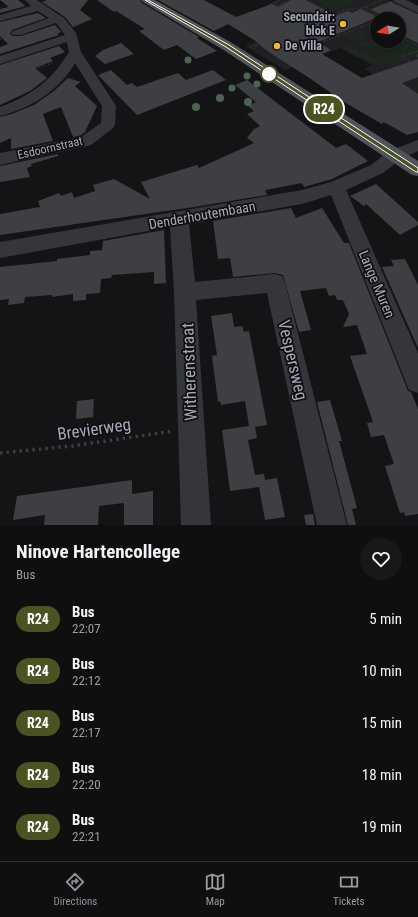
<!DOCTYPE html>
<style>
:root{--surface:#0f0f10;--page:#181819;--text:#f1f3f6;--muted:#9b9c9f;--line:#2f2f30;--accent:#8c9099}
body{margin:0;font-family:"Roboto Condensed",sans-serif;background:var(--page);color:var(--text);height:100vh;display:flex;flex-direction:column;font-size:15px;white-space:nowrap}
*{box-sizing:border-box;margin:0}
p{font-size:13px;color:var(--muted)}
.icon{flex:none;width:22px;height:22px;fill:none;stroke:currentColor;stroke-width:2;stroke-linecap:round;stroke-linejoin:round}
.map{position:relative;height:525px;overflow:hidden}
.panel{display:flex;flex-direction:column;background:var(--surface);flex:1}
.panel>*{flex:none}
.badge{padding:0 8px;border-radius:13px;font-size:14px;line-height:26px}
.needle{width:26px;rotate:259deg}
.tools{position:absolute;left:370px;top:12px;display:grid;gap:8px}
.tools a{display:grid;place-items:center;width:36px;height:36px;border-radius:50%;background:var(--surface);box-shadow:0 2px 10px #0003,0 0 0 1px var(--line);font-size:20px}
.map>.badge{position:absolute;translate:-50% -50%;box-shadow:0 0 0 2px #fff}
.round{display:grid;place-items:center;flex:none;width:42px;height:42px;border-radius:21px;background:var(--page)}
.overview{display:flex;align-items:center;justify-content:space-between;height:68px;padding:0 16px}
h1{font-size:19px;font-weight:700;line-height:30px}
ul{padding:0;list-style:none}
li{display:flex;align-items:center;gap:12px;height:52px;padding:0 16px}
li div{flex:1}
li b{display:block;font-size:15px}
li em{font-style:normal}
li .badge{min-width:44px;font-weight:700;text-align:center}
.tabs{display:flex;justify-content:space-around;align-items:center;height:56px;border-top:1px solid var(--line);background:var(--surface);font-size:11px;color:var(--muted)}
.tabs a{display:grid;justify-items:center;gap:2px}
.tabs .active{color:var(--accent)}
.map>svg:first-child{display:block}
.built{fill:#202023;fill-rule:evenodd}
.green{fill:#1e2620}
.building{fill:#3e3f43}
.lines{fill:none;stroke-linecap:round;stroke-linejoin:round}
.path-far1{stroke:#3b3d42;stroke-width:1.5;stroke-dasharray:1 2;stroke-linecap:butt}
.path{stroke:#3b3d42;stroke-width:3.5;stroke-dasharray:2.5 4;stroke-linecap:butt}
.minor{fill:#35363b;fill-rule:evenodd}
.major{fill:#51535a;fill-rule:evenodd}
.tree{fill:#4e6250}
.line{fill:#4a5321;stroke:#fff}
.poi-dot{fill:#f4b92e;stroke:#0f0f11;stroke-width:1.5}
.stop-dot{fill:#fff;stroke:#4a5321;stroke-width:2}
.labels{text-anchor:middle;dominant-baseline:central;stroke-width:3.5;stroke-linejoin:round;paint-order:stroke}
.far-poi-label{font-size:12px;font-weight:bold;fill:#a6aab7;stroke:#0f0f11;text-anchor:end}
.far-street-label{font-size:12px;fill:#a6aab7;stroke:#0f0f11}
.street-label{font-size:14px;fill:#a6aab7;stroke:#0f0f11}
.near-street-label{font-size:17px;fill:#a6aab7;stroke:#0f0f11}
</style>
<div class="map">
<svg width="418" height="525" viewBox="0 0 418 525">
<rect width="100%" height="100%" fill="#141416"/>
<path class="built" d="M278,0H388L418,14V107L365,69L372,65L340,48L285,70L245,46L292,28L259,9ZM377,19H399V41H377Z"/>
<path class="green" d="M315,0H352L355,2L334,10Z
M371,27L377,31V34L354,42L344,35Z
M399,37L418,48V55L392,65L359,44L377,38V41H399Z
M348,45L381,61L373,65L341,48Z"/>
<path class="building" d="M0,0H18L26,6L0,13V9L9,7Z
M47,0H88L80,10L92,19L73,27L65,17L42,2Z
M97,0H140L142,3L199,37L197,38L217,51L196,59L177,45L164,50L139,31L145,29L121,14L116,11L114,12Z
M158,0H204L236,17L272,4L278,7L292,0H305L327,11L332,17L348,11L352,13L361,9L378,17L318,42L331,50L322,54L362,78L418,59V77L402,83L418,94V132L407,135L384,122L382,124L344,102L308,77L270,53L254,40L228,24L214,31Z
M392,1L393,3L418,14V43L399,34V19H388L371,9Z
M38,13L46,18L12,30L10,34L13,36H21L55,25L61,32L57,34L59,35L0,54V47L8,44L0,36V22Z
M121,43L134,54L105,64L95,56L103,50Z
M59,46L65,52L50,58L53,61L35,68L47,78L30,91L0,105V65Z
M111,70L127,85L132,83L137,87L178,73L186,80L213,70L226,80L137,115L98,75Z
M68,78L81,82L75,86L97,106L85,132L80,136L73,137L61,107L43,114L53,141L11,149V138L0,143V117L12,114L34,105L54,91Z
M247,80L336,148L346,144L368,161L332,179L304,187L302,183L265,190L267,195L194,207L0,235V214L40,207L38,201L59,193L61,196L72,192L74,198L95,191L93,185L114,179L150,199L141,182L197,165L199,168L254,143L247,138L254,129L260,126L247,114L254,111L248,106L256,102L235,85Z
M58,154V156L31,164L32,166L27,168L30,177L0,182V166Z
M376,184L418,222V225L400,235L366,204L364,206L350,196Z
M291,208L296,218L322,208L344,243H349L408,391L411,392L418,409V514L405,516L404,512L400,513L385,466L394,464L384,435L371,437L367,423L373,422L350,356L367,354L357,325L343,327L349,314L343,300H337L335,295L329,296L326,288L300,291L311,330L299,332L283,275L275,273L233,277L230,258L218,259L213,221Z
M164,230L166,283L154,284V272L112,275L111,278L101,279L100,293L86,294V300L73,301V294L52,297V295L25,297L24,303L8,305L9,299L0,300V267L57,261V259L65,258L90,255V251L102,250L103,241Z
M405,259L418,285V348L382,267L394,266L391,260Z
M232,313L234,327L242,326L244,332L249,331L267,425L255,427L257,438L248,440L255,475L264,474L265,480L277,478L285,517L265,520L259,487L230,491L222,430L249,426L245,401L221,405L220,401L218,402L212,356L217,355L211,316Z
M94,399L93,417L76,419L77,401Z
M330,400L342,441H339L357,508L352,509L356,525H348L317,402Z
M132,480V494L153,491V525H124V503L99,506L98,525H44L45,515L13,520L17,496Z
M313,514L315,525H306L304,515Z"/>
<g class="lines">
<path class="path-far1" d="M280,0L265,7L301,27
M289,0L273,8L306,25
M295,0H298
M306,0L334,14
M365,7L385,19
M305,26L315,37
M316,36L325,41L377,21
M399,36L418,46
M274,38L301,36L310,39L318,35
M0,39L7,36
M251,47L344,10L363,8L382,0
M418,55L416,56L418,57
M409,61L402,56L418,51
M0,82L52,63"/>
<path class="path" d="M0,453L72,446L173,431"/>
<path class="minor" d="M25,0H37L64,18L76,33L81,52L116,106L115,125L113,128L91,145L0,165V153L81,137L101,123L102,106L75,63C60,90 30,109 0,116V107C32,95 51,81 69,52L67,42L0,64V56L65,35L56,23L21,35H13L11,33L13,31L49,18L38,11L0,21V15L31,6Z
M393,0H406L418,6V13L394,2Z
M418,140V151L401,159L383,173L346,190L418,353V393L409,390L331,195L302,204L189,224L195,282L275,274L282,276L285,283L347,525H317L267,293L196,300L211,525H181L174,292L170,227L0,258V242L302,190L331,182L371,165L389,151Z"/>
<path class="major" d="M141,0H155L232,43L418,161V176L412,175L222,49L143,2Z"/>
</g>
<g class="tree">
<circle cx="188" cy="60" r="3.5"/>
<circle cx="247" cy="76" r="3.5"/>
<circle cx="257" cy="84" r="3.5"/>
<circle cx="232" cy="88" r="3.5"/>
<circle cx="220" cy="98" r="4"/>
<circle cx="248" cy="102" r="4"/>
<circle cx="196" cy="107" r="4"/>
</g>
<path class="line" d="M145,0H148L229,45L418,168V172H416L226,47Z"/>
<g class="poi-dot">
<circle cx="343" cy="24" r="4"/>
<circle cx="277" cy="46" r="4"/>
</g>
<circle class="stop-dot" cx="269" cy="74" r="8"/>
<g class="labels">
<g class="far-poi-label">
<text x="335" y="17">Secundair:<tspan x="335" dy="14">blok E</tspan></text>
<text x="285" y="46" text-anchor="start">De Villa</text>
</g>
<g class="far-street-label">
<text transform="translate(50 148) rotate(-13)">Esdoornstraat</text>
</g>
<g class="street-label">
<text transform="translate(202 215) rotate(-10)">Denderhoutembaan</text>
<text transform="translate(377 284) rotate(67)">Lange Muren</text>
</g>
<g class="near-street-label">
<text transform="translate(293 360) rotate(77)">Vespersweg</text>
<text transform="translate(189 372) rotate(-92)">Witherenstraat</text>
<text transform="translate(94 429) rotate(-8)">Brevierweg</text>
</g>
</g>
</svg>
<div class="tools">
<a><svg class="needle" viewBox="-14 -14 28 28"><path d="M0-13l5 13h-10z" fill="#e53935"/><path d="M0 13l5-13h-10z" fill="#9b9c9f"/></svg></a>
</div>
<b class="badge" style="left:324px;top:109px;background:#4a5321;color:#fff">R24</b>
</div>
<section class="panel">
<div class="overview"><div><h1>Ninove Hartencollege</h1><p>Bus</p></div><a class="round"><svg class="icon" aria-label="heart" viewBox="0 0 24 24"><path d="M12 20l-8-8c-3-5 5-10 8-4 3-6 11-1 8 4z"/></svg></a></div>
<ul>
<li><span class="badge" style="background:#4a5321;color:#fff">R24</span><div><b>Bus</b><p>22:07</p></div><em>5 min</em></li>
<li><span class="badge" style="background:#4a5321;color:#fff">R24</span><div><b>Bus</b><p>22:12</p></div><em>10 min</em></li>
<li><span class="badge" style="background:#4a5321;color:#fff">R24</span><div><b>Bus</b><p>22:17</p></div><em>15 min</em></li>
<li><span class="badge" style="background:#4a5321;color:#fff">R24</span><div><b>Bus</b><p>22:20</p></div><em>18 min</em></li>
<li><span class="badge" style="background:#4a5321;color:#fff">R24</span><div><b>Bus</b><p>22:21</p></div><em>19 min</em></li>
</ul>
</section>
<nav class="tabs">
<a class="active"><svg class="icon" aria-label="directions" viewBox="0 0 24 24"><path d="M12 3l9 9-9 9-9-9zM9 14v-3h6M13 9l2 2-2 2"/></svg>Directions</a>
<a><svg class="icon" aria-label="map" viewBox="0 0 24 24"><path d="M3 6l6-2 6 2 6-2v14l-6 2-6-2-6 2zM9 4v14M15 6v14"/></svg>Map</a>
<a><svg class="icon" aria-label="tickets" viewBox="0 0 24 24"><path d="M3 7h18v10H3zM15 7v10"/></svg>Tickets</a>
</nav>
